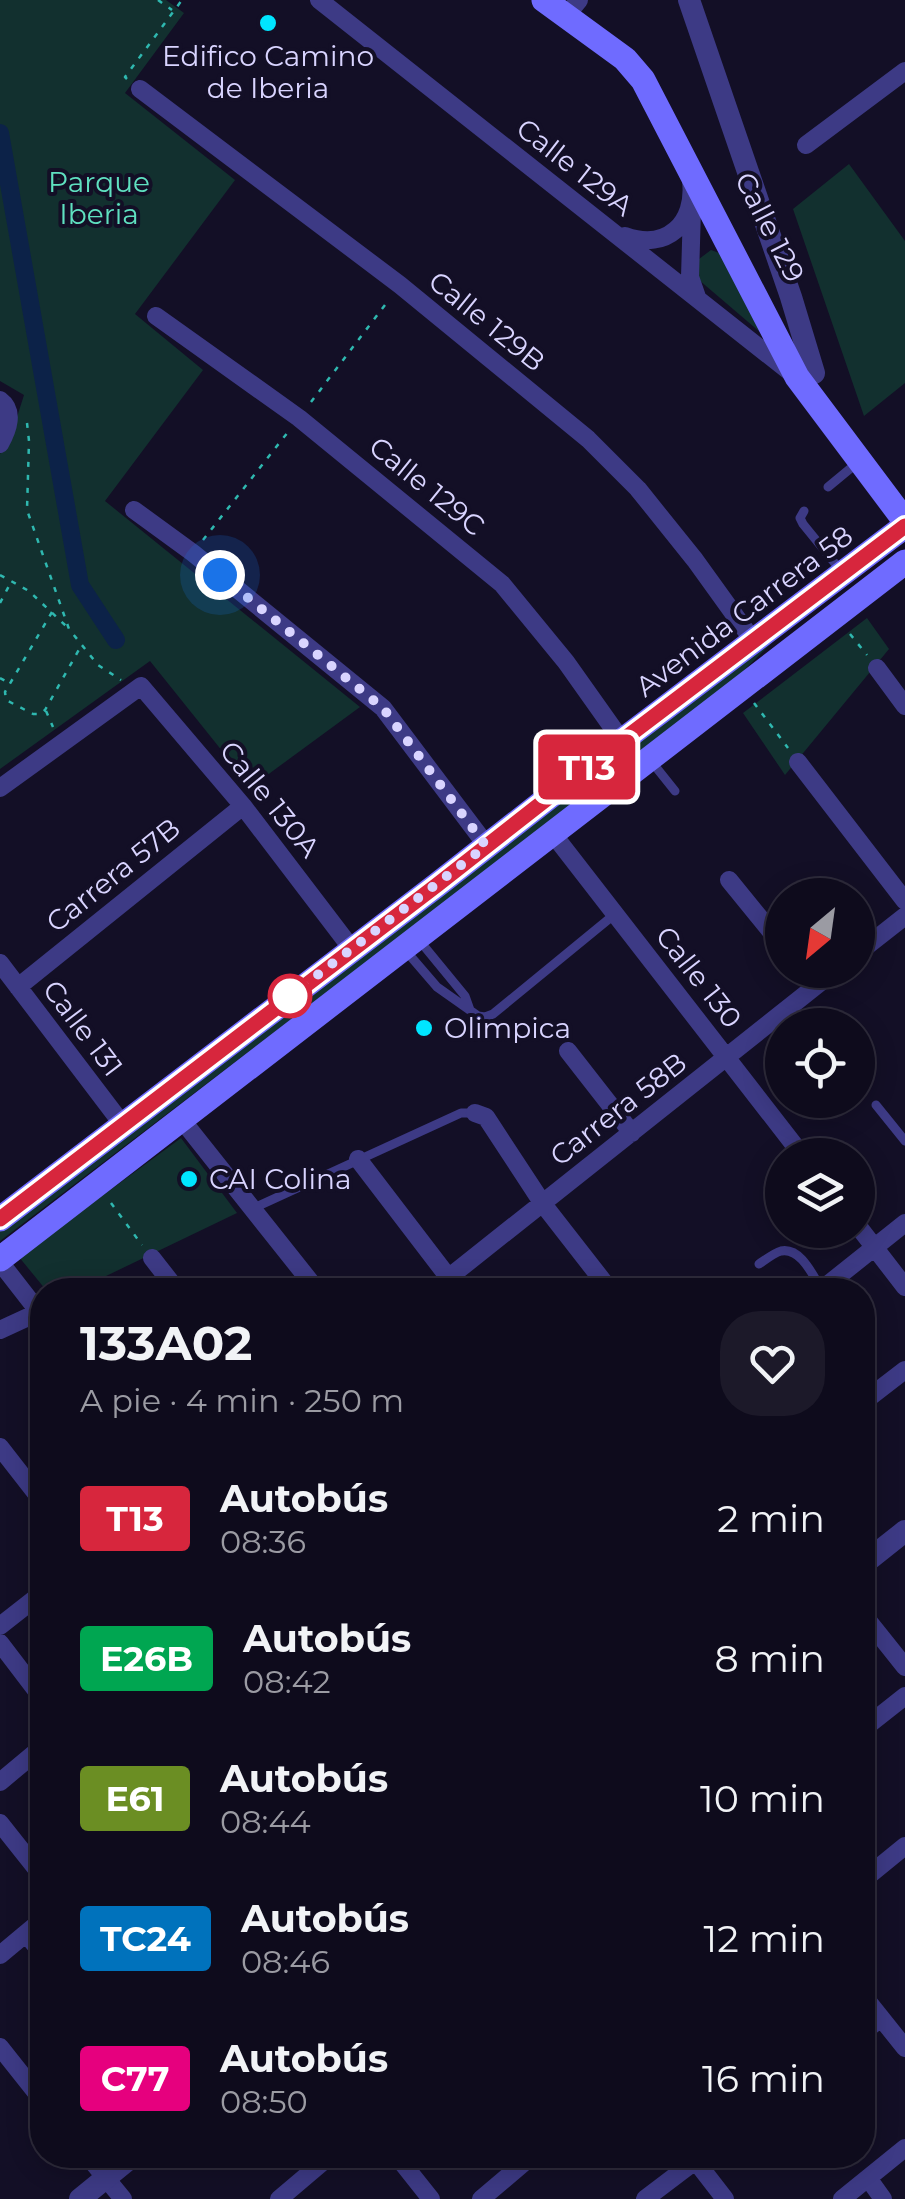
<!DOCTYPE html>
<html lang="es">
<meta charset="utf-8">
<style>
:root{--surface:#0e0b1c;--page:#1c1929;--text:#f1f3f6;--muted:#9b9ba3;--line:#2e2b3b}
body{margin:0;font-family:Montserrat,sans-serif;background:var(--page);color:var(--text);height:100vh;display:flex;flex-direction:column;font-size:38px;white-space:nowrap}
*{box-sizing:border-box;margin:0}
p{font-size:32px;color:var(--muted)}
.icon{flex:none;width:55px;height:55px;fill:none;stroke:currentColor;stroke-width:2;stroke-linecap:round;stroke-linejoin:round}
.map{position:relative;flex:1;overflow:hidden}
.sheet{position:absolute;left:30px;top:1278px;width:845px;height:890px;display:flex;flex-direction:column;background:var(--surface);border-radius:40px;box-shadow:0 5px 25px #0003,0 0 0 2px var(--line)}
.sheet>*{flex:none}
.badge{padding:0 20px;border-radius:8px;font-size:35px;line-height:65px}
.needle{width:65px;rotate:209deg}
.tools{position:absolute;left:765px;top:878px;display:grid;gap:20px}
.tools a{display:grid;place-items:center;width:110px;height:110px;border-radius:50%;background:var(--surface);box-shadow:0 5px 25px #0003,0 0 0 2px var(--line);font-size:50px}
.you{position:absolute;width:50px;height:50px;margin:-25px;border:8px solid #fff;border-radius:50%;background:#1a73e8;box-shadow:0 0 0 15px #1a73e833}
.map>.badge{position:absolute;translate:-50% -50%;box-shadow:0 0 0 5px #fff}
.round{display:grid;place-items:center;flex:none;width:105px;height:105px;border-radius:40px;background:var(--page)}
.overview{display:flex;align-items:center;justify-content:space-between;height:170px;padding:0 50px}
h1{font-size:48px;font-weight:700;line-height:75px}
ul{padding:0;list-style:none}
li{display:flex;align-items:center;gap:30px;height:140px;padding:0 50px}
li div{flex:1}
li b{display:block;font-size:38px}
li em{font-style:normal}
li .badge{min-width:110px;font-weight:700;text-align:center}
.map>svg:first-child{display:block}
.green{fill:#12302f}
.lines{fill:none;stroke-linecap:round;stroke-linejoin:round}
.canal{stroke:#0c2248;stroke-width:18}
.path{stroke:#2fb8b0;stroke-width:2.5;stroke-dasharray:5 8;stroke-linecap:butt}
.service{stroke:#3d3a85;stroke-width:9}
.minor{stroke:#3d3a85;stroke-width:18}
.tertiary{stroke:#3d3a85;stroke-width:22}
.secondary{stroke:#6f6bff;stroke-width:25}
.line-casing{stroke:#fff;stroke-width:22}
.line{stroke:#d7263d;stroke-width:15}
.walk{stroke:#d9d4ff;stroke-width:10;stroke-dasharray:0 18}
.poi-dot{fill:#00e5ff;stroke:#130f26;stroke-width:4}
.stop-dot{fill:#fff;stroke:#d7263d;stroke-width:5}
.labels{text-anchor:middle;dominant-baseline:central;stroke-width:8;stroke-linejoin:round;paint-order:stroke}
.poi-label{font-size:28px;fill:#d9d4ff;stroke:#130f26;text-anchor:start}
.street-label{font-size:28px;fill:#d9d4ff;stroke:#130f26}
.park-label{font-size:28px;fill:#5fe0c0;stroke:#130f26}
</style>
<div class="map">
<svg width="905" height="2199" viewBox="0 0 905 2199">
<rect width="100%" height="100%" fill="#130f26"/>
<path class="green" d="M0,0H166L184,13L125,93L235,180L135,314L203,370L105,501L360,707L251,787L150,661L0,769V454L10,439L24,395L0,381Z
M849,164L905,241V383L864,416L793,209Z
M711,250L719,253L768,339L699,280L695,262Z
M798,617L726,688L0,1241V1223Z
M867,618L889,649L785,775L743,713Z
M181,1138L237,1213L77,1290H46L19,1257Z"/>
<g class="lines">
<path class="canal" d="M0,133L80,585L116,640"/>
<path class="path" d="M158,0L172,10
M127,79L125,77L182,0
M311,402L388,301
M27,423L29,441L27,510L69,629L98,665L121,680
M203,540L288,432
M0,575L29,591L66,626
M0,603L11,582
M52,612L5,692L6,700L33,714H40L45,710L81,646
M850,634L867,655
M0,678L9,683
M754,703L788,748
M46,711L53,727
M111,1203L142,1245"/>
<path class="service" d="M828,487L857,463
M804,511L800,518L803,524L842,572
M651,761L675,791
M419,940L465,996L470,1010
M406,951L437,987L478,1016L485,1017L493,1014L615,914
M876,1105L905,1141
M254,1208L461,1113H475
M759,1264C765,1260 774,1253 781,1251C801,1247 813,1276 822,1290"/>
<path class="minor" d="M319,0L790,372
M566,16L579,0
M140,89L400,285L588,439L638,489L695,560L754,642
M806,145L905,71
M692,209L690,277L697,297
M625,236C667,251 696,223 691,181
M156,316L299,418L502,584L566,662L622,741
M0,400C15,411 8,430 0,444
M134,510L193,553L383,708L487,846
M877,668L905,706
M798,762L905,901
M0,788L141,686L243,806L352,949
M553,834L802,1155
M729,880L782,945
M858,953L905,916
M0,963L123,1125
M18,987L243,806
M568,1051L632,1133
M475,1113L486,1117L543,1204L610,1290
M182,1120L317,1290
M358,1159L449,1278
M858,1226L905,1287
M152,1258L177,1290
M0,1262L42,1316
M433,1290L836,970
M821,1290L905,1223
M0,1330L39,1312
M862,1403L905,1370
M0,1447L42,1501
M862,1613L905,1667
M0,1626L42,1593
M0,1643L42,1698
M862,1730L905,1696
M0,1782L42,1747
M0,1823L42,1876
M862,1881L905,1846
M26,1934L42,1953
M0,1955L42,1920
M862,1994L905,2048
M862,2033L881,2018
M0,2047L42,2100
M87,2155L123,2199
M396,2155L431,2199
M691,2155L725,2199
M868,2178L883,2199
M279,2199L331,2155
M481,2199L533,2155
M645,2199L703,2155
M842,2199L905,2148"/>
<path class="tertiary" d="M689,0L791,297L814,373
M862,1565L905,1531
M80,2199L134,2155"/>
<path class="secondary" d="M544,0L625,59L643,80L797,377L905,521
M0,1219L437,885L590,765L905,526
M0,1259L905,562"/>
</g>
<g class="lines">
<g class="line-casing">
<path id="line" d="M0,1219L437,885L590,765L905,526"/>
</g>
<use href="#line" class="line"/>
<path class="walk" d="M220,575L383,708L486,846L290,996"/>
</g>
<g class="poi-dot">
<circle cx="268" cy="23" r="10"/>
<circle cx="424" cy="1028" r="10"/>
<circle cx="189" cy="1179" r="10"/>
</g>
<circle class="stop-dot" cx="290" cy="996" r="20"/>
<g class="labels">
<g class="poi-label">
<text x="268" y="56" text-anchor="middle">Edifico Camino<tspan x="268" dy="32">de Iberia</tspan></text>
<text x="444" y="1028">Olimpica</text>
<text x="209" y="1179">CAI Colina</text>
</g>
<g class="street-label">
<text transform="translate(575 167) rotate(38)">Calle 129A</text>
<text transform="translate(770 227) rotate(63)">Calle 129</text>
<text transform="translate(487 321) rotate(39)">Calle 129B</text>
<text transform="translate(427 486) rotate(39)">Calle 129C</text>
<text transform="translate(744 611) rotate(-37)">Avenida Carrera 58</text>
<text transform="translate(270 799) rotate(51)">Calle 130A</text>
<text transform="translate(113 875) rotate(-39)">Carrera 57B</text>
<text transform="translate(699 977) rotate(52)">Calle 130</text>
<text transform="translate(83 1028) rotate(53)">Calle 131</text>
<text transform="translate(618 1109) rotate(-38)">Carrera 58B</text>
</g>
<g class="park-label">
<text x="99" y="182">Parque<tspan x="99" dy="32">Iberia</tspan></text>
</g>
</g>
</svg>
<div class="tools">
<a><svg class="needle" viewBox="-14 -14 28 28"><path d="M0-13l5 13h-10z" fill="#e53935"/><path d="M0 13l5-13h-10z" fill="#9b9ba3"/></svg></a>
<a><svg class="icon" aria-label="locate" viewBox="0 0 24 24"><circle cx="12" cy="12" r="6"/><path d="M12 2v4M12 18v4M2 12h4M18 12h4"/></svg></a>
<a><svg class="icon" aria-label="layers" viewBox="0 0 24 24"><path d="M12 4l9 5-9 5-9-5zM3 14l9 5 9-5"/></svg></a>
</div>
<div class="you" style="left:220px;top:575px"></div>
<b class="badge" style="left:587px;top:767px;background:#d7263d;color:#fff">T13</b>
<section class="sheet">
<div class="overview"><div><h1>133A02</h1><p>A pie · 4 min · 250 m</p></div><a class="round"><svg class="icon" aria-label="heart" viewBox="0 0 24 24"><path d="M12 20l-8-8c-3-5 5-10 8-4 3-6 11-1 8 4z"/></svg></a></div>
<ul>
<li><span class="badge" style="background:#d7263d;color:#fff">T13</span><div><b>Autobús</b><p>08:36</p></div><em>2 min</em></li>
<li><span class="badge" style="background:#00a651;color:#fff">E26B</span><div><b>Autobús</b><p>08:42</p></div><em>8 min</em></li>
<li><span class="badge" style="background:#6b8e23;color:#fff">E61</span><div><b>Autobús</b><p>08:44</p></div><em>10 min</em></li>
<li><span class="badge" style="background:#0072bc;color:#fff">TC24</span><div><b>Autobús</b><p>08:46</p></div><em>12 min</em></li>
<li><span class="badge" style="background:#e6007e;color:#fff">C77</span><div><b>Autobús</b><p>08:50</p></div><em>16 min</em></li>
</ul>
</section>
</div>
